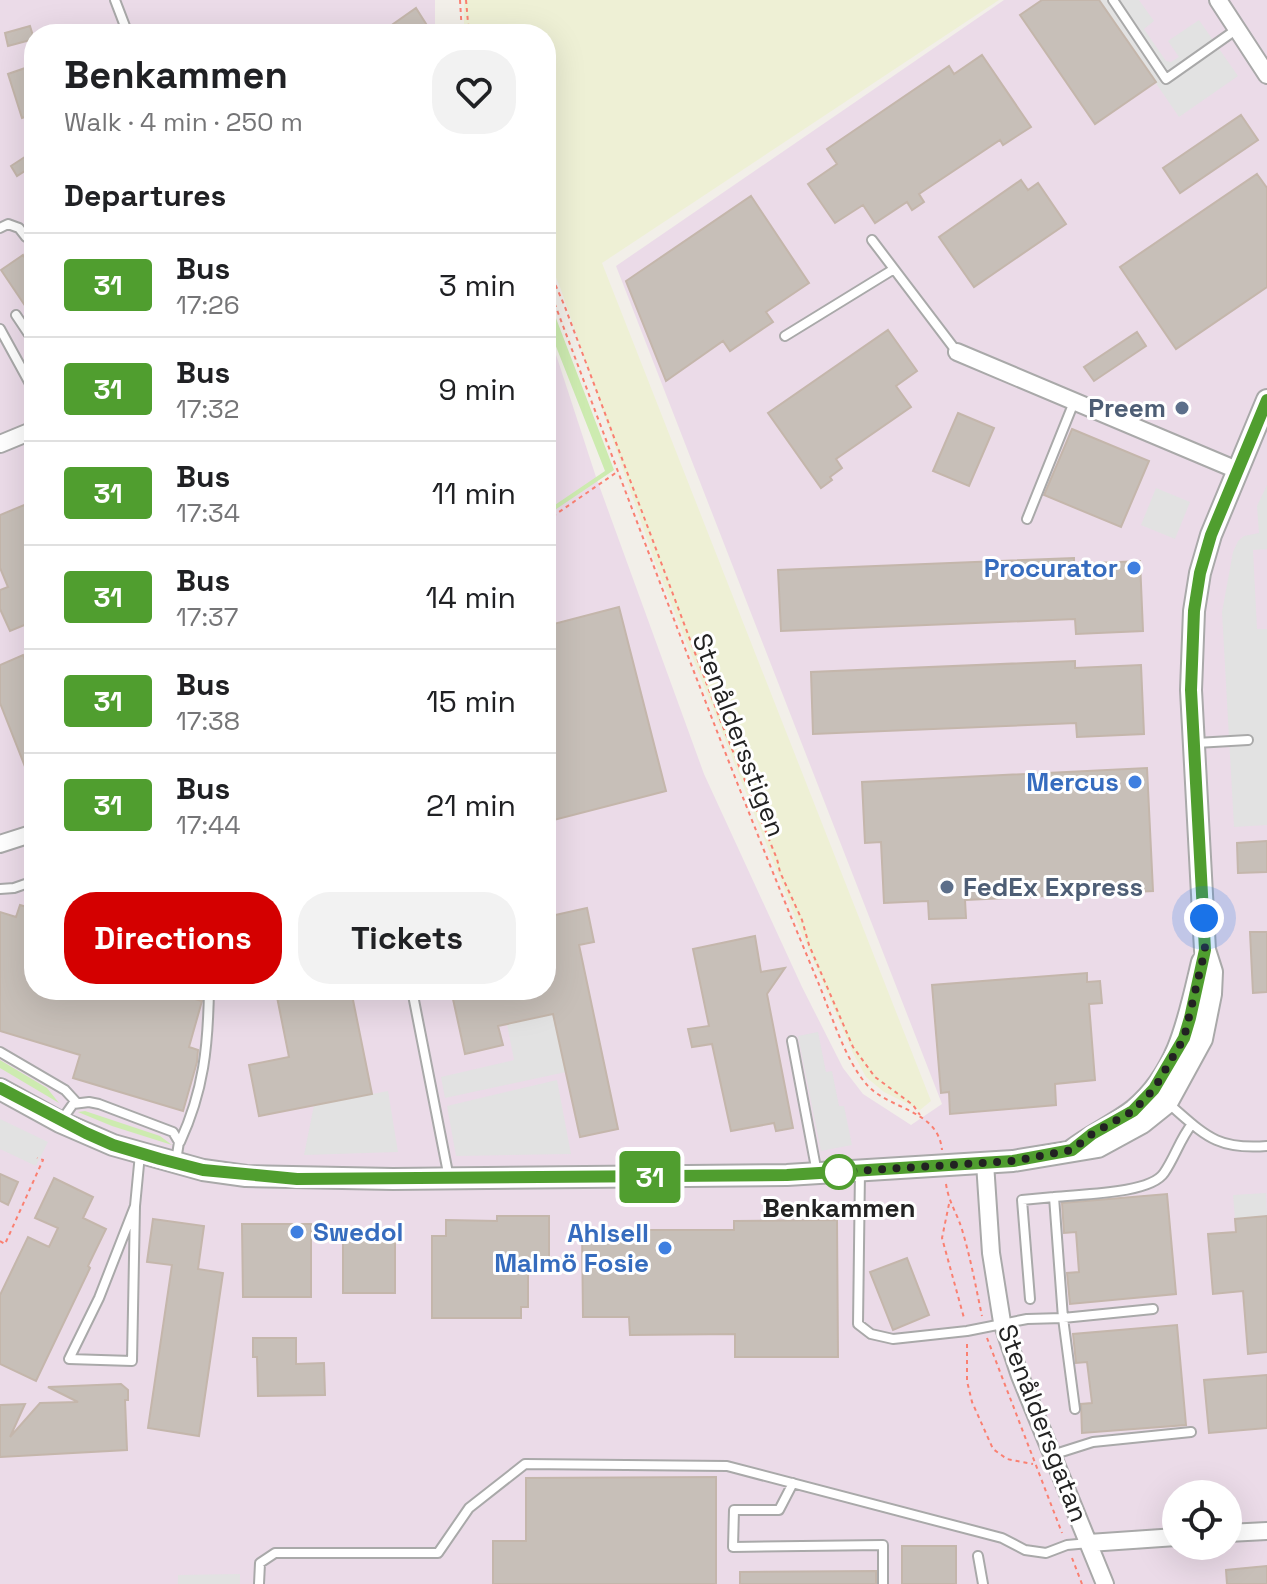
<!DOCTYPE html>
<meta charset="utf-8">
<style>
:root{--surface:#fff;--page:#f2f2f2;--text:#202124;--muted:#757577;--line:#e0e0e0;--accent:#d40000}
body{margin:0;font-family:"Space Grotesk",sans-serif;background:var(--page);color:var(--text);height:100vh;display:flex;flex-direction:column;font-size:30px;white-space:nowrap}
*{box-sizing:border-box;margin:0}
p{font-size:26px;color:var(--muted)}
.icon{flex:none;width:44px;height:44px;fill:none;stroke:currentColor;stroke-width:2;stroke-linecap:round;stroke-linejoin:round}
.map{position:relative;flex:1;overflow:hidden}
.drawer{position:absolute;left:24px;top:24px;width:532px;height:976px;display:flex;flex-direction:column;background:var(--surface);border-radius:32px;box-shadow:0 8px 32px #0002}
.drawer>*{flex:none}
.badge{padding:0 16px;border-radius:6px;font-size:28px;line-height:52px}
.controls{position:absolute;left:1162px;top:1480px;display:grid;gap:16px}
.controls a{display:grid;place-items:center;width:80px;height:80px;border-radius:50%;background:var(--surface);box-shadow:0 8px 32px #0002;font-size:40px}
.you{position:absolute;width:40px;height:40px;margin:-20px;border:6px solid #fff;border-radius:50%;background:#1a73e8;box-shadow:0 0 0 12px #1a73e833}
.map>.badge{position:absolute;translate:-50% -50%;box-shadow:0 0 0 4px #fff}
h2{padding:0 40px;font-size:30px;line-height:72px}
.round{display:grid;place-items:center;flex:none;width:84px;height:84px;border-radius:32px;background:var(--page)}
.summary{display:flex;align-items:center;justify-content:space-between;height:136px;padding:0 40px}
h1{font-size:38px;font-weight:600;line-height:60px}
.cta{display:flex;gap:16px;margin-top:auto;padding:16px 40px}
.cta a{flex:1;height:92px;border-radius:32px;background:var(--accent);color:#fff;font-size:32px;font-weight:600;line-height:92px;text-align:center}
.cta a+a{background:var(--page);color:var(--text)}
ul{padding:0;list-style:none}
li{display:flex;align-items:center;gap:24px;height:104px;padding:0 40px;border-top:2px solid var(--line)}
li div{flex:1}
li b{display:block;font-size:30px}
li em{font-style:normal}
li .badge{min-width:88px;font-weight:700;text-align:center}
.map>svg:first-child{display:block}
.industrial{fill:#ebdbe8;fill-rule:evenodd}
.farmland{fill:#eef0d5}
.grass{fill:#cdebb0}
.parking{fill:#e2e2e2}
.building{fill:#c7bfb8;stroke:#c4b6ab;stroke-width:2}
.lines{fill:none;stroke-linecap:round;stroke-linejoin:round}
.service-casing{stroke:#a9a9a9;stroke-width:12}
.minor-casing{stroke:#a9a9a9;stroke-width:20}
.tertiary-casing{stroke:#a9a9a9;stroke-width:24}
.path{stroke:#fa8072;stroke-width:2;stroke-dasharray:4 4;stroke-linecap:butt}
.service{stroke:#fff;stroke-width:8}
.minor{stroke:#fff;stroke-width:16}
.tertiary{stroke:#fff;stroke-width:20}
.line-casing{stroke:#fff;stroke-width:18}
.line{stroke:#509e2f;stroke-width:12}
.walk{stroke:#222;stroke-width:8;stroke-dasharray:0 14.4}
.service-dot{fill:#5c6f8a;stroke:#fff;stroke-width:3}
.shop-dot{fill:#3f7fe0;stroke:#fff;stroke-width:3}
.stop-dot{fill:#fff;stroke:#509e2f;stroke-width:4}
.labels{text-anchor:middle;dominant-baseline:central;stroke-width:6;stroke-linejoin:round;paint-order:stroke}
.service-label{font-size:26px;font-weight:bold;fill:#4e5e75;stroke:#fff;text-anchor:end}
.shop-label{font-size:26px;font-weight:bold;fill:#366cbe;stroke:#fff;text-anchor:end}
.street-label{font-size:26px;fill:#222;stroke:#fff}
.stop-label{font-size:26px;font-weight:bold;fill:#222;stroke:#fff}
</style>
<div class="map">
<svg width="1267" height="1584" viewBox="0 0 1267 1584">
<rect width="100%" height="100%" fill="#f2efe9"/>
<path class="industrial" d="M0,0H435V34H34V990H546V324L596,477L704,774L802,987L843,1068L863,1094L911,1125L942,1104L616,266L1004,0H1267V1584H0ZM1176,1494H1228V1546H1176Z"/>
<path class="farmland" d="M464,0H999L602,263L931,1101L920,1110L884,1092L866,1077L853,1053L799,927L656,565L560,287L546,254V34H464Z"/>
<path class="grass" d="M546,292L614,470L546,516V511L605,471L546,321Z
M0,1060L47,1088L59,1103L0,1068Z
M85,1111L160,1136L172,1145L112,1126L78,1112Z"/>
<path class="parking" d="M1099,0H1139L1154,21L1144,29L1166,61L1171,62L1179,57L1168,41L1199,20L1238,76L1179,117Z
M1267,485V549L1253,550L1257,629H1267V825L1234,827L1222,612L1233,552L1238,541L1244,536L1259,533L1257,506Z
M1156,488L1190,502L1175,539L1141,525Z
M553,1014L566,1072L445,1098L441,1077L514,1060L507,1024Z
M818,1032L826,1072L832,1071L839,1106H844L852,1145L821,1151L798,1036Z
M557,1080L571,1154L456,1156L447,1106Z
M388,1091L398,1152L304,1155L314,1105Z
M0,1119L48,1142L36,1166L0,1149Z
M1266,1193L1267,1216L1235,1219L1233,1195Z
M240,1574V1584H178V1575Z"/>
<path class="building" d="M1042,0H1099L1156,82L1095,124L1020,15Z
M416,8L428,27L417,34H379Z
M30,26L34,39L8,46L5,33Z
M982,55L1031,127L1003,145L1000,140L919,194L924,202L912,210L907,202L875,223L863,205L835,223L808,184L837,164L827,149L949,66L954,74Z
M34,65V114L22,118L8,74Z
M1241,115L1258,140L1180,193L1163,168Z
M34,151V165L17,176L11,166Z
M1257,174L1267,188V287L1176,349L1120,267Z
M1021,180L1028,190L1038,183L1066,224L974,287L939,237Z
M751,196L809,283L766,312L773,322L730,351L723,341L666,381L626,281Z
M23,255L34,272V319L1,270Z
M888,330L917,371L896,386L911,407L836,459L842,468L830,477L832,480L821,488L768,413Z
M1137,332L1146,346L1094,381L1084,367Z
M958,413L994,428L969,486L933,471Z
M1072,429L1149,461L1121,527L1044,495Z
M34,501V621L10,631L0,609V590L8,587L0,568V515Z
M1074,558V564L1140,561L1143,631L1076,634L1075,619L781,631L778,570Z
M619,607L666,791L546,822V626Z
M23,655L34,682L33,787L0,703V665Z
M1075,661V668L1141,665L1144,734L1077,737L1076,723L813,734L811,672Z
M1147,768L1153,891L965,900L966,918L929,919L928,901L884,903L881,842L865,843L862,782Z
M1267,841V872L1238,873L1237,843Z
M20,905L34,909V990H178L177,994L202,1001L189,1047L198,1050L197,1062L183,1111L73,1078L80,1055L0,1031V912L16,917Z
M587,908L594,942L579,945L618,1129L580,1137L553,1014L498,1026L503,1045L465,1054L451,990H546V917Z
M1250,932H1267V992L1253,993Z
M755,936L761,972L785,968L767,994L793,1128L776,1131L774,1123L731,1131L712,1044L692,1047L688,1029L709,1026L693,949Z
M1087,973V982L1100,981L1102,1003L1089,1004L1095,1080L1055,1084L1056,1105L950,1114L949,1092L941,1093L932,985Z
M310,990H351L372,1094L259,1116L249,1065L289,1057L277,997Z
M0,1174L18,1182L8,1205L0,1201Z
M54,1178L93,1197L83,1218L106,1229L88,1266L90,1268L36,1381L0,1364V1295L28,1237L49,1247L58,1228L35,1218Z
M1167,1194L1176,1294L1070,1304L1067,1273L1079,1272L1076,1232L1064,1233L1062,1203Z
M497,1216H549V1270H528V1307H521V1318H432V1236H446V1220L497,1221Z
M1267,1216V1352L1248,1354L1243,1291L1213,1294L1208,1234L1236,1232L1235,1219Z
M153,1219L204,1226L198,1269L223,1273L199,1436L148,1428L172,1265L147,1262Z
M837,1220L838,1357H735V1334L630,1335L629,1317H583L582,1230H734V1221Z
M242,1224H311V1297H243Z
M343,1230H395V1293H343Z
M907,1258L929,1315L893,1330L870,1272Z
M1177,1325L1186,1425L1082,1433L1081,1404L1092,1403L1087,1362L1076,1363L1073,1334Z
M253,1338H296V1364L324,1363L325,1395L258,1396L257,1357H253Z
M1267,1375V1428L1209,1433L1204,1380Z
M121,1384L128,1390V1400H125L127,1450L0,1457V1405L25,1404L10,1437L40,1403L78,1402L48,1387Z
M716,1477V1584H493V1541H526V1478Z
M902,1546H956V1584H902Z
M1267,1566V1584H1227L1226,1570Z
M876,1571V1584H740V1572Z"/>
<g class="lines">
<g class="service-casing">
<path id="service" d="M115,0L128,34
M1113,0L1166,79L1237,29
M0,228L8,224L19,228L26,237
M872,240L957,352
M16,315L34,342
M0,329L34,391
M785,336L894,269
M1027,519L1074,402
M1196,743L1248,740
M0,889L14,888L34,881
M412,990L449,1178
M792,1041L817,1173
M0,1052L65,1090L77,1103
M1169,1104C1205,1135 1216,1150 1267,1146
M61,1121L73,1104L89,1102L99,1104L173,1132L179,1142L176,1161
M180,1142C204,1090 208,1046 209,990
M860,1171L858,1324L871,1334L893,1339L967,1331L1027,1319L1063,1318L1153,1309
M1054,1197C1080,1194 1150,1194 1164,1173C1175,1157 1180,1139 1192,1124
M135,1206L132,1361L69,1359L99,1298L135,1206L140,1154
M1030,1299L1022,1200L1054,1197L1063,1318L1075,1409
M1052,1455L1093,1442L1191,1432
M793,1483L779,1510H734L733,1547L883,1545V1584
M978,1556L983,1584
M259,1584L260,1563L275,1553H438L469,1508L525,1464L727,1466L1002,1538L1025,1550L1046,1553L1067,1545L1089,1543"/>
</g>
<g class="minor-casing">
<path id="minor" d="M1218,0L1267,75
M957,352L1237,470
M0,444L34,430
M0,844L34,833
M985,1163L991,1253L1002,1322L1020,1376L1105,1584
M1228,1533L1267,1531
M1089,1543L1176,1537"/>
</g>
<g class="tertiary-casing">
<path id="tertiary" d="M0,1089L60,1122L113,1145L203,1170L246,1176L393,1179L787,1175L1013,1161L1098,1147L1142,1123L1167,1103L1202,1039L1211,994L1212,972L1205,950L1191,690L1194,611L1200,573L1211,535L1267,400
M1072,1150C1091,1135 1115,1125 1134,1110C1180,1072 1189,1016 1202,962"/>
</g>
<path class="path" d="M460,0L462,34
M466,0L469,34
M546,263L565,307L721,722L777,859L780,872L802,920L809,945L853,1047L875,1077L913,1105L920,1115
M546,281C635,515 721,751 818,982C831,1013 845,1061 868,1086C891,1110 938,1110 942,1150
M546,521L617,472
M946,1184C949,1204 958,1214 963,1233C971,1260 976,1288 982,1316
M949,1204L942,1238L964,1318
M0,1241L5,1244L43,1160L37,1158
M987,1338L1062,1533
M967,1344V1381L972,1402L993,1449L1007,1459L1033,1464
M1072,1558L1082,1584"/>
<use href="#service" class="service"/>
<use href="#minor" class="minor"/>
<use href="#tertiary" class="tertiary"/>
</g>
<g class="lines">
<g class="line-casing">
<path id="line" d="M0,1088L86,1133L113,1145L160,1159L203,1170L297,1179L787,1175L1013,1161L1072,1150L1092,1134L1133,1111L1154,1089L1184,1038L1190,1018L1205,950L1191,690L1194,611L1200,573L1211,535L1267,400"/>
</g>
<use href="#line" class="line"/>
<path class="walk" d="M839,1172L1013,1161L1072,1150L1092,1134L1133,1111L1154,1089L1184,1038L1205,950L1204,918"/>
</g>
<g class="service-dot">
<circle cx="1182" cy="408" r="8"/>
<circle cx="947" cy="887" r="8"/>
</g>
<g class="shop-dot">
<circle cx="1134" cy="568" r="8"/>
<circle cx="1135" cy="782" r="8"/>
<circle cx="297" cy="1232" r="8"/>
<circle cx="665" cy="1248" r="8"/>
</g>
<circle class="stop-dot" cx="839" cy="1172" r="16"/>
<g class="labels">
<g class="service-label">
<text x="1166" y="408">Preem</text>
<text x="963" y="887" text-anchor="start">FedEx Express</text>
</g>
<g class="shop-label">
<text x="1118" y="568">Procurator</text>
<text x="1119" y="782">Mercus</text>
<text x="313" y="1232" text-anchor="start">Swedol</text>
<text x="649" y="1233">Ahlsell<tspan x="649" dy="30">Malmö Fosie</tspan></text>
</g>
<g class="street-label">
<text transform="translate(739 735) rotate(69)">Stenåldersstigen</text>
<text transform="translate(1043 1423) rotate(69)">Stenåldersgatan</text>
</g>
<g class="stop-label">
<text x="839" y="1208">Benkammen</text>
</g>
</g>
</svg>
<div class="controls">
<a><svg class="icon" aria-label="locate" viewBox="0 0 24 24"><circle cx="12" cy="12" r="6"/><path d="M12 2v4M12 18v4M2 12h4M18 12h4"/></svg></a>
</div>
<div class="you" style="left:1204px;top:918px"></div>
<b class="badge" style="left:650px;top:1177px;background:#509e2f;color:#fff">31</b>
<section class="drawer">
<div class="summary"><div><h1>Benkammen</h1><p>Walk · 4 min · 250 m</p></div><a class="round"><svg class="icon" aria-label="heart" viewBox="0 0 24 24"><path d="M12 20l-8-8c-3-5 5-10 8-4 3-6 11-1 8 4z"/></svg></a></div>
<h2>Departures</h2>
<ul>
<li><span class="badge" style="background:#509e2f;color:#fff">31</span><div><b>Bus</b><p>17:26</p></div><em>3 min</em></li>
<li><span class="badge" style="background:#509e2f;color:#fff">31</span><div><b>Bus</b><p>17:32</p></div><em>9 min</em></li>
<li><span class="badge" style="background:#509e2f;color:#fff">31</span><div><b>Bus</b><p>17:34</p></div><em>11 min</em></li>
<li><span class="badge" style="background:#509e2f;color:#fff">31</span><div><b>Bus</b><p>17:37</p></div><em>14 min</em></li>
<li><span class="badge" style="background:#509e2f;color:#fff">31</span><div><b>Bus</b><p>17:38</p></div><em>15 min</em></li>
<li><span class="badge" style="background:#509e2f;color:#fff">31</span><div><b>Bus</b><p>17:44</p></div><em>21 min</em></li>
</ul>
<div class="cta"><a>Directions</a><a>Tickets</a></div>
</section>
</div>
